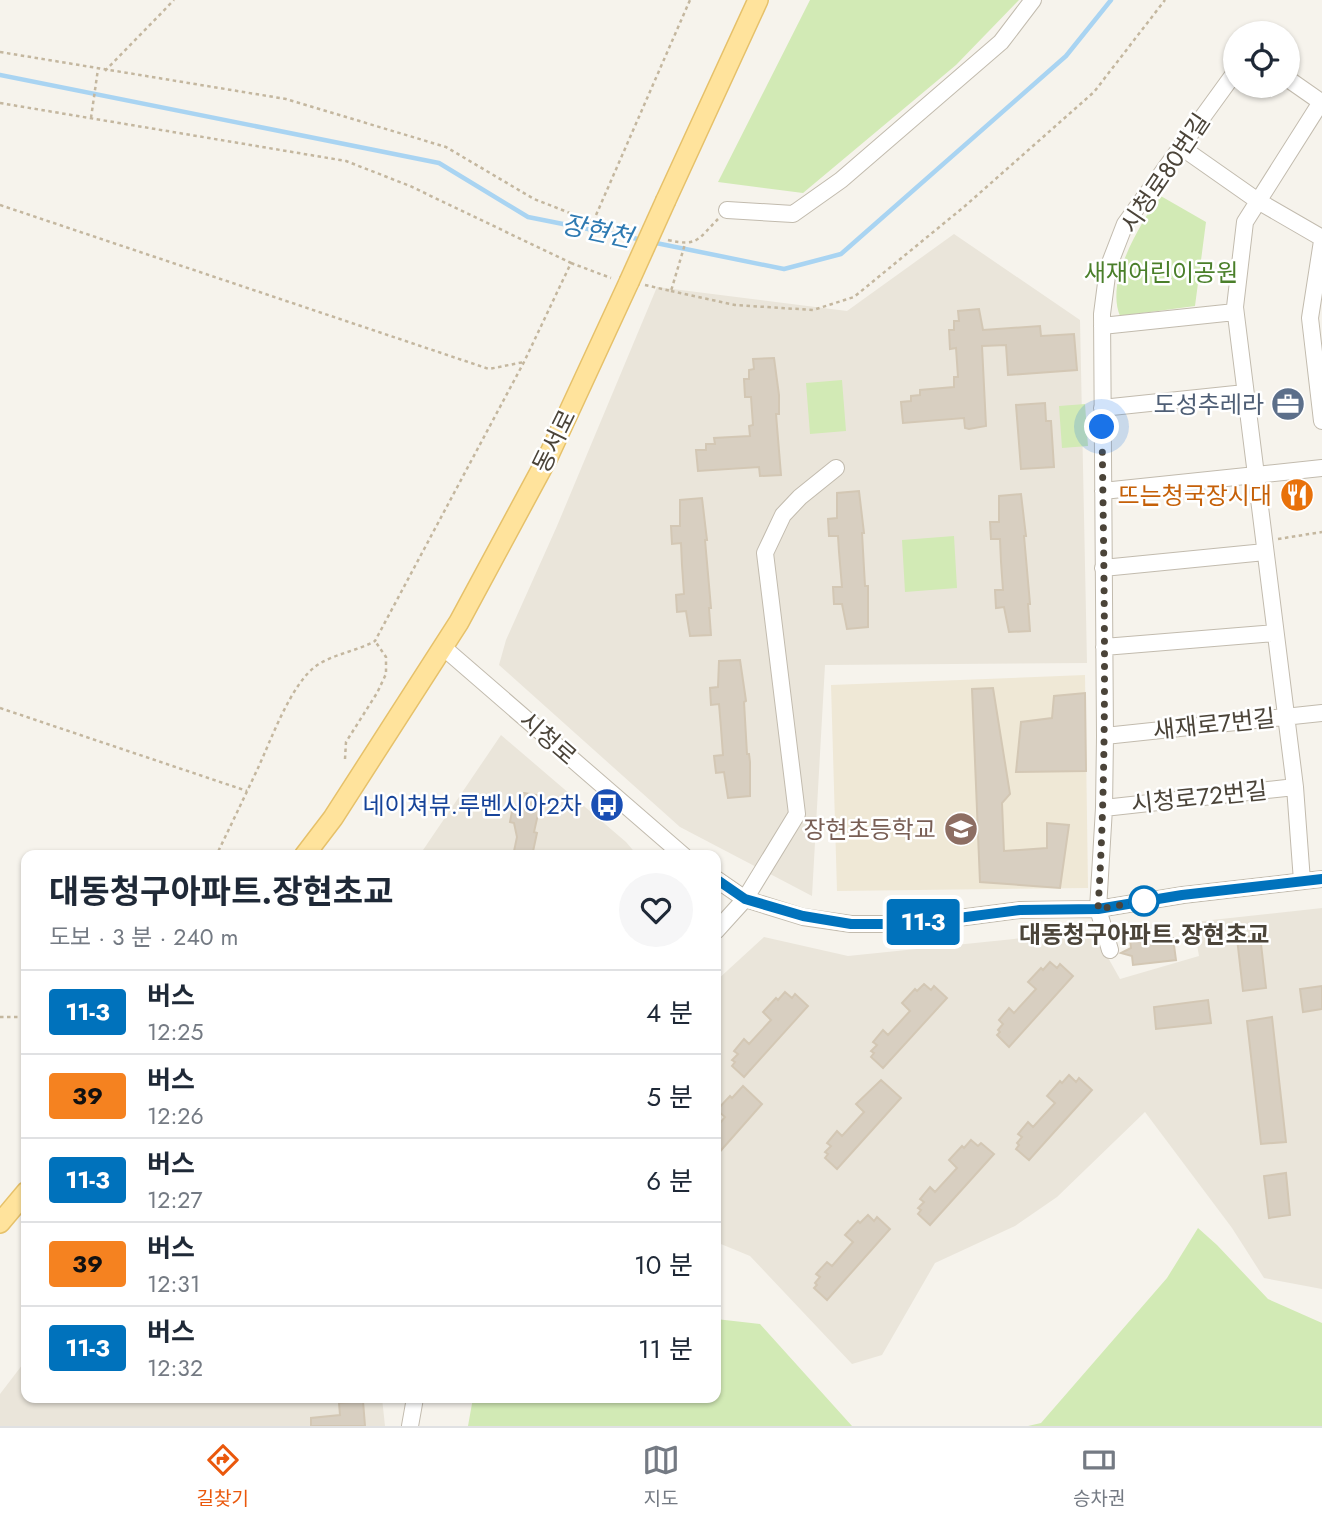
<!DOCTYPE html>
<html lang="ko">
<meta charset="utf-8">
<style>
:root{--surface:#fff;--page:#f6f6f7;--text:#1f2937;--muted:#747a83;--line:#e0e1e3;--accent:#ea580c}
body{margin:0;font-family:Jost,"Noto Sans KR",sans-serif;background:var(--page);color:var(--text);height:100vh;display:flex;flex-direction:column;font-size:26px;white-space:nowrap}
*{box-sizing:border-box;margin:0}
p{font-size:23px;color:var(--muted)}
.icon{flex:none;width:38px;height:38px;fill:none;stroke:currentColor;stroke-width:2;stroke-linecap:round;stroke-linejoin:round}
.map{position:relative;flex:1;overflow:hidden}
.drawer{position:absolute;left:21px;top:850px;width:700px;height:553px;display:flex;flex-direction:column;background:var(--surface);border-radius:14px;box-shadow:0 2px 5px #0004}
.drawer>*{flex:none}
.badge{padding:0 14px;border-radius:5px;font-size:24px;line-height:46px}
.tools{position:absolute;left:1223px;top:21px;display:grid;gap:14px}
.tools a{display:grid;place-items:center;width:77px;height:77px;border-radius:50%;background:var(--surface);box-shadow:0 2px 5px #0004;font-size:35px}
.you{position:absolute;width:35px;height:35px;margin:-18px;border:5px solid #fff;border-radius:50%;background:#1a73e8;box-shadow:0 0 0 10px #1a73e833}
.map>.badge{position:absolute;translate:-50% -50%;box-shadow:0 0 0 4px #fff}
.round{display:grid;place-items:center;flex:none;width:74px;height:74px;border-radius:37px;background:var(--page)}
.summary{display:flex;align-items:center;justify-content:space-between;height:119px;padding:0 28px}
h1{font-size:33px;font-weight:700;line-height:52px}
ul{padding:0;list-style:none}
li{display:flex;align-items:center;gap:21px;height:84px;padding:0 28px;border-top:2px solid var(--line)}
li div{flex:1}
li b{display:block;font-size:26px}
li em{font-style:normal}
li .badge{min-width:77px;font-weight:700;text-align:center}
.tab-bar{display:flex;justify-content:space-around;align-items:center;height:98px;border-top:2px solid var(--line);background:var(--surface);font-size:19px;color:var(--muted)}
.tab-bar a{display:grid;justify-items:center;gap:4px}
.tab-bar .on{color:var(--accent)}
.map>svg:first-child{display:block}
.residential{fill:#eae5da}
.education{fill:#efe8d6}
.green{fill:#d2eab5}
.lines{fill:none;stroke-linecap:round;stroke-linejoin:round}
.stream{stroke:#a9d4f2;stroke-width:4.5}
.building{fill:#d8cfc1;stroke:#d3c7b4;stroke-width:2}
.minor-casing{stroke:#c2bbae;stroke-width:18}
.major-casing{stroke:#e6c16a;stroke-width:22}
.path{stroke:#c4b79f;stroke-width:2.5;stroke-dasharray:3.5 3.5;stroke-linecap:butt}
.minor{stroke:#fff;stroke-width:16}
.major{stroke:#ffe39c;stroke-width:19}
.major-bridge-casing{stroke:#e6c16a;stroke-width:22;stroke-linecap:butt}
.major-bridge{stroke:#ffe39c;stroke-width:19}
.line-casing{stroke:#fff;stroke-width:16}
.line{stroke:#0072bc;stroke-width:10}
.walk{stroke:#4b4439;stroke-width:7;stroke-dasharray:0 12.6}
.stop-dot{fill:#fff;stroke:#0072bc;stroke-width:3.5}
.labels{text-anchor:middle;dominant-baseline:central;stroke-width:5;stroke-linejoin:round;paint-order:stroke}
.street-label{font-size:24px;fill:#4b4439;stroke:#fff}
.park-label{font-size:24px;fill:#4a7f2a;stroke:#fff}
.service-label{font-size:24px;fill:#4e5e75;stroke:#fff;text-anchor:end}
.food-label{font-size:24px;fill:#c56008;stroke:#fff;text-anchor:end}
.transit-label{font-size:24px;fill:#164399;stroke:#fff;text-anchor:end}
.education-label{font-size:24px;fill:#785e54;stroke:#fff;text-anchor:end}
.stop-label{font-size:24px;font-weight:bold;fill:#4b4439;stroke:#fff}
.water-label{font-size:26px;font-style:italic;fill:#2e7ab2;stroke:#fff}
</style>
<div class="map">
<svg width="1322" height="1426" viewBox="0 0 1322 1426">
<rect width="100%" height="100%" fill="#f6f3ec"/>
<path class="residential" d="M954,234L1080,320L1087,663L825,665L812,896L680,827L499,665L506,640L557,526L657,287L847,311Z
M501,735L626,842L638,856H419Z
M1322,908V1289L1264,1278L1232,1228L1145,1112L1057,1197L1015,1226L935,1263L882,1355L852,1364L750,1256L716,1242V981L764,937L848,956L1014,939L1054,932L1093,931L1120,979L1199,956L1193,922Z
M26,1360V1398H382L385,1426H0V1394Z"/>
<path class="education" d="M1085,675L1088,888L837,891L831,685Z"/>
<path class="green" d="M810,0H1019L956,65L803,193L718,182Z
M1159,195L1206,222L1195,306L1120,316C1105,279 1140,227 1159,195Z
M842,380L846,431L810,434L806,383Z
M1085,404L1088,446L1062,448L1059,406Z
M954,536L957,588L905,592L902,540Z
M1198,1228L1217,1245L1268,1299L1322,1323V1426H1028L1041,1423L1167,1278Z
M716,1319L760,1324L852,1426H468L473,1398H716Z"/>
<g class="lines">
<path class="stream" d="M0,75L439,163L528,217L643,240
M651,242L784,269L841,254L1066,56L1111,0"/>
</g>
<path class="building" d="M979,309L983,330L1040,326L1041,336L1074,334L1077,370L1008,375L1006,345L982,346L986,426L969,429L965,428L964,418L903,423L901,402L911,401V396L920,395V390L954,387V377H958L956,348L950,349L949,330H954V321H959L958,311Z
M774,358L779,395V414H776L781,475L760,476L759,467L698,471L696,450H706V444H715L714,438L750,436L749,426L753,425L751,397H745L744,379H749V370L754,369L753,359Z
M1045,403L1046,421H1051L1054,467L1021,469L1016,405Z
M859,491L864,533H862L865,586H868V627L847,629L842,604H834L833,587H842L839,552L838,536H829L828,519L837,518V493Z
M1021,494L1025,528L1026,536H1024L1030,604H1028L1030,631L1009,632L1004,607L996,608L995,590H1003L1001,562L1000,539H991L990,522H999V496Z
M702,498L706,532L707,540H705L711,608H709L711,635L690,636L686,611L677,612L676,595L684,594L682,565L681,543L672,544L671,526H680V500Z
M740,660L745,694L746,701L744,702L747,754H749L750,762V796L728,798L724,772L716,773L714,756L723,755L721,728L719,704L711,705L710,688L718,687L719,661Z
M993,688L1010,794L1002,803L1004,851L1047,848V823L1069,825L1060,888L980,882L972,689Z
M1085,693L1086,771L1016,772L1021,722L1052,718L1054,696Z
M524,793L542,796L534,832L537,833L532,856H513L517,837L514,823L510,822L513,806H517L518,803L520,804Z
M1260,935L1266,988L1243,991L1237,938Z
M1173,938L1176,960L1133,965L1132,956L1121,953L1131,948L1130,940L1145,939V941Z
M1050,962L1057,968L1060,964L1073,976L1009,1047L997,1035L1000,1032L998,1030L1003,1024L999,1020L1009,1008L1014,1013L1036,989L1028,982L1041,968L1043,970Z
M924,984L931,990L934,986L947,998L883,1068L871,1057L874,1053L871,1051L877,1045L873,1042L883,1030L888,1035L910,1011L902,1003L915,989L917,991Z
M1322,986V1009L1303,1012L1300,989Z
M785,992L792,998L795,994L808,1006L744,1077L732,1066L735,1062L732,1060L738,1054L734,1051L744,1039L749,1044L771,1020L763,1012L776,998L778,1000Z
M1208,1000L1211,1023L1156,1029L1154,1007Z
M1272,1017L1286,1142L1261,1144L1247,1021Z
M1069,1075L1076,1082L1079,1078L1092,1090L1029,1160L1016,1149L1019,1145L1017,1143L1022,1137L1018,1134L1028,1122L1033,1127L1055,1103L1047,1096L1060,1081L1062,1083Z
M881,1080L901,1098L837,1169L825,1158L828,1154L825,1152L831,1146L827,1143L837,1131L842,1136L864,1112L856,1104Z
M743,1086L762,1104L716,1156V1128L725,1117L717,1110L730,1096L732,1098Z
M971,1140L978,1146L981,1143L994,1154L930,1225L918,1214L921,1210L918,1208L924,1202L920,1199L930,1187L935,1192L957,1168L949,1160L962,1146L964,1148Z
M1286,1173L1290,1215L1269,1218L1264,1176Z
M868,1215L874,1221L877,1217L890,1229L827,1300L814,1288L817,1285L815,1283L820,1277L816,1274L827,1262L832,1266L853,1242L845,1235L858,1221L860,1223Z
M363,1401L365,1426H311V1418L340,1415L339,1403Z"/>
<g class="lines">
<g class="minor-casing">
<path id="minor" d="M1288,79L1321,102L1245,222L1235,307L1295,787L1302,881
M1181,147L1258,201L1322,238
M727,210L793,214L841,180L1001,42L1033,0
M1322,241L1310,318L1322,421
M1102,326L1235,312
M1102,408L1245,393
M1103,491L1322,468
M1103,568L1265,552
M1104,647L1275,633
M444,648L684,856
M1105,736L1322,713
M1104,808L1295,787
M716,879L745,899L803,917L851,924H912L1020,910L1098,909L1183,895L1322,879
M716,931L745,899L797,814L765,553L783,515L800,497L836,468
M1110,950L1098,909L1104,808L1105,736L1102,314L1108,268L1125,224L1236,71
M410,1426L415,1398"/>
</g>
<g class="major-casing">
<path id="major" d="M666,200L758,0
M304,856L333,818L459,622L548,457L629,282
M0,1223L26,1192"/>
</g>
<path class="path" d="M0,52L286,99L446,147L534,199L593,222L690,0
M105,71L174,0
M0,103L346,161L410,186L571,263L524,362L375,641C357,651 333,654 316,666C291,684 271,740 258,768C244,798 230,827 216,856
M91,118L98,69
M0,205L489,369L524,362
M593,222L634,232
M668,240C698,247 698,239 718,219
M571,263L611,278
M645,285L671,291L685,244
M671,291L735,305L813,310L854,297L965,206L1094,92L1165,0
M1278,539L1322,532
M0,708L247,791
M345,759L346,742L377,693L386,674V657L375,641
M0,1017H26"/>
<use href="#minor" class="minor"/>
<use href="#major" class="major"/>
<g class="major-bridge-casing">
<path id="major-bridge" d="M629,282L666,200"/>
</g>
<use href="#major-bridge" class="major-bridge"/>
</g>
<g class="lines">
<g class="line-casing">
<path id="line" d="M716,879L745,899L803,916L851,924H912L1020,910L1098,909L1182,895L1322,879"/>
</g>
<use href="#line" class="line"/>
<path class="walk" d="M1102,427C1104,588 1108,748 1098,909L1144,901"/>
</g>
<defs>
<g id="office-disc" transform="scale(1.75)"><circle r="9.5" fill="#5c6f8a" stroke="#fff"/><path d="M-6-3h4V-5.5h4V-3h4V5H-6ZM-1-4.5V-3h2v-1.5ZM-6 0V1H6V0Z" fill="#fff"/></g>
<g id="restaurant-disc" transform="scale(1.75)"><circle r="9.5" fill="#e8710a" stroke="#fff"/><path d="M-5-6h1v4h1v-4h1v4h1v-4h1v5L-1.5 .5V6h-2V.5L-5-1ZM5-6V6H3V1.5H1.5Q1.5-4 5-6Z" fill="#fff"/></g>
<g id="bus-disc" transform="scale(1.75)"><circle r="9.5" fill="#1a4fb4" stroke="#fff"/><path d="M-5-6H5V4H4V6H2V4H-2V6H-4V4H-5ZM-3.5-4V0h7V-4ZM-3.5 1.2v1.5H-2V1.2ZM2 1.2v1.5H3.5V1.2Z" fill="#fff"/></g>
<g id="school-disc" transform="scale(1.75)"><circle r="9.5" fill="#8d6e63" stroke="#fff"/><path d="M0-5L7-2L0 1L-7-2ZM-4 1L0 2.5L4 1V4Q0 6-4 4Z" fill="#fff"/></g>
</defs>
<g fill-rule="evenodd">
<use href="#office-disc" x="1288" y="404"/>
<use href="#restaurant-disc" x="1297" y="495"/>
<use href="#bus-disc" x="607" y="805"/>
<use href="#school-disc" x="961" y="829"/>
</g>
<circle class="stop-dot" cx="1144" cy="901" r="14"/>
<g class="labels">
<g class="street-label">
<text transform="translate(1165 173) rotate(-56)">시청로80번길</text>
<text transform="translate(554 441) rotate(-64)">동서로</text>
<text transform="translate(1214 724) rotate(-6)">새재로7번길</text>
<text transform="translate(548 738) rotate(41)">시청로</text>
<text transform="translate(1199 797) rotate(-6)">시청로72번길</text>
</g>
<g class="park-label">
<text x="1161" y="272">새재어린이공원</text>
</g>
<g class="service-label">
<text x="1264" y="404">도성추레라</text>
</g>
<g class="food-label">
<text x="1272" y="495">뜨는청국장시대</text>
</g>
<g class="transit-label">
<text x="582" y="805">네이쳐뷰.루벤시아2차</text>
</g>
<g class="education-label">
<text x="936" y="829">장현초등학교</text>
</g>
<g class="stop-label">
<text x="1144" y="934">대동청구아파트.장현초교</text>
</g>
<g class="water-label">
<text transform="translate(597 231) rotate(12)">장현천</text>
</g>
</g>
</svg>
<div class="tools">
<a><svg class="icon" aria-label="locate" viewBox="0 0 24 24"><circle cx="12" cy="12" r="6"/><path d="M12 2v4M12 18v4M2 12h4M18 12h4"/></svg></a>
</div>
<div class="you" style="left:1102px;top:427px"></div>
<b class="badge" style="left:923px;top:922px;background:#0072bc;color:#fff">11-3</b>
<section class="drawer">
<div class="summary"><div><h1>대동청구아파트.장현초교</h1><p>도보 · 3 분 · 240 m</p></div><a class="round"><svg class="icon" aria-label="heart" viewBox="0 0 24 24"><path d="M12 20l-8-8c-3-5 5-10 8-4 3-6 11-1 8 4z"/></svg></a></div>
<ul>
<li><span class="badge" style="background:#0072bc;color:#fff">11-3</span><div><b>버스</b><p>12:25</p></div><em>4 분</em></li>
<li><span class="badge" style="background:#f58220;color:#111">39</span><div><b>버스</b><p>12:26</p></div><em>5 분</em></li>
<li><span class="badge" style="background:#0072bc;color:#fff">11-3</span><div><b>버스</b><p>12:27</p></div><em>6 분</em></li>
<li><span class="badge" style="background:#f58220;color:#111">39</span><div><b>버스</b><p>12:31</p></div><em>10 분</em></li>
<li><span class="badge" style="background:#0072bc;color:#fff">11-3</span><div><b>버스</b><p>12:32</p></div><em>11 분</em></li>
</ul>
</section>
</div>
<nav class="tab-bar">
<a class="on"><svg class="icon" aria-label="directions" viewBox="0 0 24 24"><path d="M12 3l9 9-9 9-9-9zM9 14v-3h6M13 9l2 2-2 2"/></svg>길찾기</a>
<a><svg class="icon" aria-label="map" viewBox="0 0 24 24"><path d="M3 6l6-2 6 2 6-2v14l-6 2-6-2-6 2zM9 4v14M15 6v14"/></svg>지도</a>
<a><svg class="icon" aria-label="tickets" viewBox="0 0 24 24"><path d="M3 7h18v10H3zM15 7v10"/></svg>승차권</a>
</nav>
